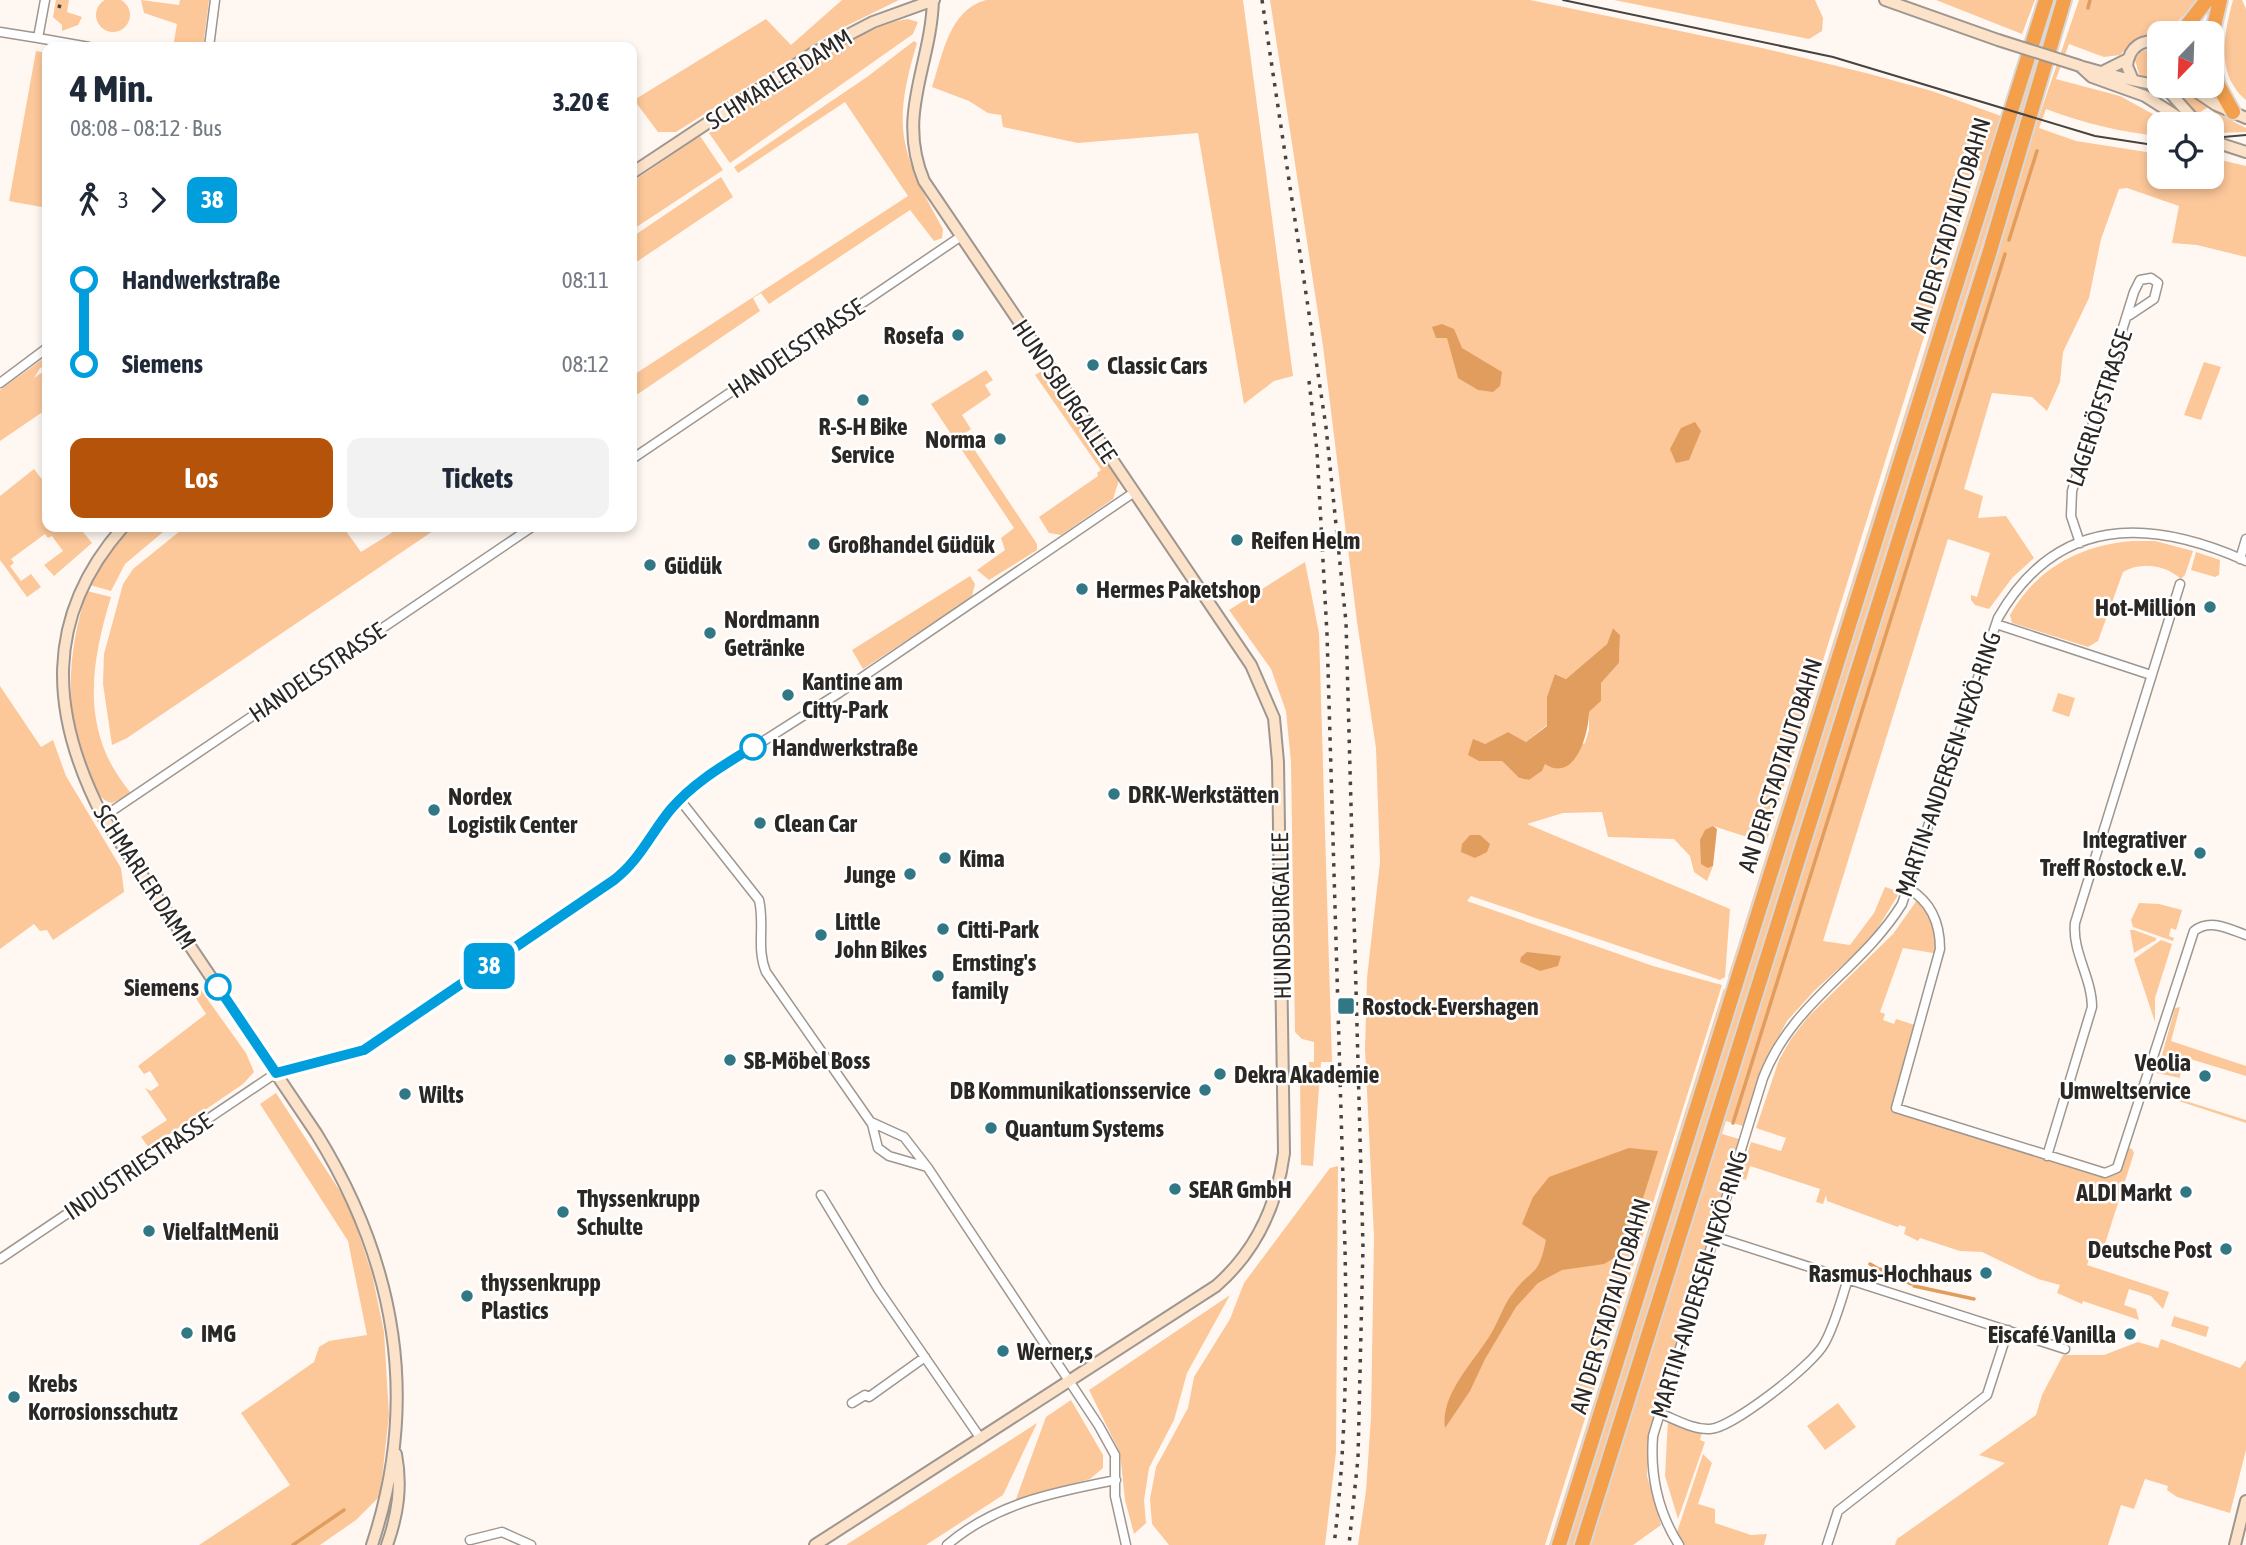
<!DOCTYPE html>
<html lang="de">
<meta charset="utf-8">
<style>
:root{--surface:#fff;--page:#f2f2f3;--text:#1f2937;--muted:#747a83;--accent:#b45309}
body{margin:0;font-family:"Asap Condensed",sans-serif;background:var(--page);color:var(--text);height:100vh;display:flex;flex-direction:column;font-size:26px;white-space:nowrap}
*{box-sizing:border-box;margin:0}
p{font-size:23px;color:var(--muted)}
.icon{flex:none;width:38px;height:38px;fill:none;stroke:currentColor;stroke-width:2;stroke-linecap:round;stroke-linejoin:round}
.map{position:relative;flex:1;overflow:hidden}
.panel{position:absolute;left:42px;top:42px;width:595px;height:490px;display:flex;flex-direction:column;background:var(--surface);border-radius:14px;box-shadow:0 4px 10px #0003}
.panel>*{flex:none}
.badge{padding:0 14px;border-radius:10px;font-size:24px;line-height:46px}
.needle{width:46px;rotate:203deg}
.fabs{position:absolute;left:2147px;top:21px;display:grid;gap:14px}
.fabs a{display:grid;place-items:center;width:77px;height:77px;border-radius:14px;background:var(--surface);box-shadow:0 4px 10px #0003;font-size:35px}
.map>.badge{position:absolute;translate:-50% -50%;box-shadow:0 0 0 4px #fff}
.legs{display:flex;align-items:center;gap:10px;height:77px;padding:0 28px;font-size:23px}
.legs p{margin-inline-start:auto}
.head{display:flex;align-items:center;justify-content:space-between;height:119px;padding:0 28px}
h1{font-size:38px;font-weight:700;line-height:52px}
.action{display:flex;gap:14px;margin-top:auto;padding:14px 28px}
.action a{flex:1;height:80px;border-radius:14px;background:var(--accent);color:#fff;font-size:28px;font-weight:700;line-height:80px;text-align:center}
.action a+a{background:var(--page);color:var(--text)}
ul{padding:0 28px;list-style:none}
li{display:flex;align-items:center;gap:24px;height:84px;font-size:26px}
li i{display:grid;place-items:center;width:10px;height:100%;margin:0 9px;background:currentColor}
li i::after{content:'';width:18px;height:18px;margin:-9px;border:5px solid;border-radius:50%;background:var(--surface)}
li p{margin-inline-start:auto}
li:first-child i{background:linear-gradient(#0000 50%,currentColor 0)}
li:last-child i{background:linear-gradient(currentColor 50%,#0000 0)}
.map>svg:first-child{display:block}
.green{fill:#fcc799;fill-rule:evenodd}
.water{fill:#e19d5d}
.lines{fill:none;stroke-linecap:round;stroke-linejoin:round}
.stream{stroke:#e19d5d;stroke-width:3.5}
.street-casing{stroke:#9e968f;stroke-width:11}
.secondary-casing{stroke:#9e968f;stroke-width:14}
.highway-casing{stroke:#d9d8d8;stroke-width:18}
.street{stroke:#fff;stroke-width:8}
.secondary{stroke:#fbe2c9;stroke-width:10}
.highway{stroke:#f39f4c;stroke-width:14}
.tram{stroke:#474340;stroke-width:2}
.rail{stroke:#474340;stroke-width:3.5;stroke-dasharray:3.5 7;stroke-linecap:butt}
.secondary-bridge-casing{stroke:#9e968f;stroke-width:14;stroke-linecap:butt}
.secondary-bridge{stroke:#fbe2c9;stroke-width:10}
.line-1-casing{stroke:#fff;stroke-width:16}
.line-1{stroke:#009edd;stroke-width:10}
.poi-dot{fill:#317784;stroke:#fff;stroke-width:2.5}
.stop-1-dot{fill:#fff;stroke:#009edd;stroke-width:3.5}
.labels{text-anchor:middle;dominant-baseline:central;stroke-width:5;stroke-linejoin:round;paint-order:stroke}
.street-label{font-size:24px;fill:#2a2724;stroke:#fff}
.poi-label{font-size:24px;font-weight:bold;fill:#2a2724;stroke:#fff;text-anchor:start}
.stop-label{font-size:24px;font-weight:bold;fill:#2a2724;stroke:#fff;text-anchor:start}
</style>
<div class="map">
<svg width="2246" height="1545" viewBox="0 0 2246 1545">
<rect width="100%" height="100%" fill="#fff8f2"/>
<path class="green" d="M96 15a17 17 0 1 1 34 0a17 17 0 1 1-34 0Z
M56,0H69L67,12L82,17L78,25L62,31V25L53,17Z
M141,0L179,5L180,0H209L203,47H173L177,24L144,13Z
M842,0H899L832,33L676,132H658L634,100L766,19L791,45Z
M986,0H1243L1293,376L1274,381L1244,404L1198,133L1078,143L1003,127L1001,115L988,113L969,101L932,87C943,54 949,10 986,0Z
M1270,0H1530L1762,48L1866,73L1932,91L2001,116L1732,975L1728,977L1981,171L1972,167L1976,170L1766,843L1713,826L1708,868L1713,866L1707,881L1694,872L1690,856L1674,839L1608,837L1602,812L1563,813L1527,824L1730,909L1725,977L1720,980L1471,896L1467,901L1653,966L1722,985L1545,1545H1358L1366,1491L1371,1417L1374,1237L1365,1049L1367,978L1380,862L1376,748L1357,622L1323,346ZM1613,628L1620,635L1619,663L1601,683V701L1589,712V730L1585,743L1545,763L1542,771L1529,780L1519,778L1485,744L1508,732L1526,742L1547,725V697L1556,674L1566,679L1607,644Z
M1614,0H1815L1823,18L1822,31L1809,39Z
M1936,0H2035L2022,34Z
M2054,0H2059L1574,1545H1568Z
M2079,0H2199L2169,30L2159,35H2144L2133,41L2120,55L2104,57L2069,44L2056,79L2120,96L2171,124H2160L2159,136C2120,132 2083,123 2046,109L2039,128L2076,141L2159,154L2160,177H2212V158L2246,166V257L2197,245L2172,243L2179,206L2127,188L2119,189L2101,239L2089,298L2063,352L2060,382L2047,411L2032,397L1992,393L1964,489L1983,496L1978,518L2006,516L2034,558L2012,578L1989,609L1975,605L1971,600V595L1977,597L1990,553L1948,539L1823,941L1850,945L1874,913L1885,887L1900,892L1871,939L1814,991L1787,1021L1762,1067L1743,1126L1726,1121L1722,1134L1739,1139L1649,1436L1647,1476L1661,1525L1633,1545H1589L2031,140Z
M2233,0H2242L2246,9V100C2215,74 2224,34 2233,0Z
M908,19L918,22L913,34L730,163L709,133L748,109L747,103C783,80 869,23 908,19Z
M914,41L917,43C891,129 901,153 943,229L942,238L934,241L910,210L769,304L761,293L753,298L760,311L632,398V376L908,196L845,102L738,173L734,167L867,77Z
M2153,48L2159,50V76L2148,79L2139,74L2135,60L2140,52Z
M36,51L47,53V208L9,201Z
M2174,86H2181L2210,106L2197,114Z
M2215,112L2246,128V132L2218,133L2212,129V124H2206L2201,119Z
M700,136L723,170L632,230V182Z
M721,177L733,197L632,265V237Z
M47,356V366L40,368L34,378L47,369V409L0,441V390Z
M2204,362L2221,367L2201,420L2184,415Z
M986,370L993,380L985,385L991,395L962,415L971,429L964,434L1037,544V550L989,580L977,570L1005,550L1001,538L1014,528L931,404Z
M1042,371L1049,373L1119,480L1113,499L1061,535L1049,533L1039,517L1098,476L1097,473L1101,470L1035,375Z
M34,469L47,486V527H79L92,543L54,576L44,565L63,551L52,536L48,538L45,534L11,559L14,563L10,566L21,581L31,574L41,587L27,597L0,560V496Z
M131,527H169L125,564L111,591L90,585L110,551Z
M185,527H343L361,552L401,527H439L127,738L112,745L103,684L104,654L123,584L133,569Z
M2132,541H2155L2193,551L2185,575L2181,579C2166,565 2141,561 2123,572L2098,641L2088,647L2012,623L2010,615C2036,569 2080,545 2132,541Z
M2196,552L2220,560L2219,575L2215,577L2191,570Z
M1305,562L1319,633L1332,1062H1321L1313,1166L1301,1165L1300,1076L1310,1075L1309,1062H1314V1042L1302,1039L1295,1032L1291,762L1286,711L1271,669L1229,610Z
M970,576L975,584L972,596L966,601L863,669L852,650Z
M87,591L111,597C90,666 80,732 130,792L129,795L112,803C98,800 92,784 87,771C64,710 67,653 87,591Z
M0,686L41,747L53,740L66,776L121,868L124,892L53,940L47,930L40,931L34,924L0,949Z
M2058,693L2075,698L2069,717L2052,711Z
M1920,896L1930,909L1939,954L1903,948L1880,1012L1885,1014L1883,1020L1894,1024L1896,1019L1918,1026L1896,1108L2111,1173L2125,1147L2132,1149L2134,1153L2104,1247L2094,1244L2087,1265L2169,1292L2163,1309L2151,1296L2129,1289L2124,1305L2136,1309L2139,1320L2083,1301L2082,1304L2057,1293L2060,1285L2038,1279L1982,1252L1960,1251L1920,1238L1918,1241L1904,1234L1906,1227L1899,1225L1898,1227L1827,1201L1826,1195L1823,1204L1816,1202L1820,1189L1750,1166L1746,1180L1740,1178L1751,1142L1781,1151L1786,1138L1756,1128L1779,1060L1791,1039L1808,1017L1893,934Z
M2139,903L2159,904L2182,910L2176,930L2171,928L2169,936L2174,938L2173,941L2133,927L2131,920Z
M2134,930L2156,938V940L2134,953L2130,930Z
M2161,940L2172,944L2155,998V1022L2134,959Z
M198,986L246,1053L254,1072L243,1084L149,1148L141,1137L167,1120L145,1088L151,1091L159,1085L150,1071L144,1074L138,1066L206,1014L190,989Z
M1724,988L1726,994L1552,1545H1549Z
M2180,1007L2171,1041L2246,1066V1076L2187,1058L2183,1068L2181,1067L2180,1078L2157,1073L2175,1008Z
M2154,1083H2159L2157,1092L2246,1120V1123L2151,1092L2147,1095Z
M276,1093L349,1205L372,1274L384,1332L389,1415L380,1496L356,1520L320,1545H199L290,1485L241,1413L314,1362L319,1347L329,1341L367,1335L348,1241L260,1104Z
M1338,1166L1336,1452L1325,1545H1169L1152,1524L1150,1499L1156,1467L1188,1408L1194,1377L1230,1319L1244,1283L1330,1168Z
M1230,1295L1187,1373L1174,1420L1149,1468L1144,1500L1146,1523L1134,1534L1125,1500L1120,1453L1089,1390Z
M2174,1316L2209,1327L2206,1337L2171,1326Z
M2161,1339L2240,1368L2246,1360V1450L2230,1513L2177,1497L2167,1490L2168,1486L2145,1479L2134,1509L2121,1505L2108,1545H1895L1897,1539L2005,1463L1979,1455L2036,1415L2042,1395L2063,1355H2104L2138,1342L2158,1348Z
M1071,1400L1103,1455V1468L1090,1479L1016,1499L1046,1417Z
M1838,1403L1856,1427L1825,1450L1807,1426Z
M1668,1419L1702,1433L1700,1440L1705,1442L1678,1519L1665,1476Z
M1037,1423L1003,1495L926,1545H846Z
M1703,1454L1712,1463L1698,1504L1715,1509V1523L1751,1535L1767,1534L1764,1545H1679L1675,1538Z"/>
<path class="water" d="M1442,324L1454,329L1462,348L1502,372L1500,386L1493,392L1478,390L1458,378L1447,338H1436L1432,327Z
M1695,422L1701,431L1689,460L1676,463L1670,449L1681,428Z
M1613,628L1620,635L1619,663L1601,683V701L1589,712C1589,733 1575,784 1545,764L1542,771L1529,780L1519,778L1502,761H1479L1468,755L1473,739L1485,744L1508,732L1526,742L1547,726V697L1555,674L1566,679L1607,644Z
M1713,826L1717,829L1713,866L1708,868L1701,864L1700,840L1705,830Z
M1470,835H1480L1490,844L1487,852L1475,858L1461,852L1462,844Z
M1527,952L1561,956L1558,966L1540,971L1520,962L1521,957Z
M1629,1148L1658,1151L1626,1251L1604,1264L1562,1270L1538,1283L1516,1307L1485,1359L1470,1391L1445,1428C1440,1393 1476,1360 1492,1332C1499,1320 1504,1304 1513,1293C1533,1266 1538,1279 1546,1240L1522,1224L1533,1197L1549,1177Z"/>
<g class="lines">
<path class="stream" d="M2088,8L2090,0
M2009,240L2037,151
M1733,1123L2005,254
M1870,1264L1877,1268
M1880,1269L1911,1284
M1914,1286L1974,1299
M293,1545L344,1510"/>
<g class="street-casing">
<path id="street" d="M45,0L38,38L89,47
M0,32L38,38
M209,47L215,0
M0,383L47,348
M632,459L960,237
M2080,543L2071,516L2072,491L2134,292L2140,280L2151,278L2158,283L2154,299L2130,315
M2240,559L2246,539
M1996,624L2151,675
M680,800L759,900C765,925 756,948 766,972L872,1124L878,1148L889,1156L927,1167
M103,817L532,527
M1909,889C1931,902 1940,924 1940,949L1896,1108L2105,1173L2117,1168L2194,931C2210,918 2229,929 2246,935
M871,1122L904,1137L928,1168L1099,1426L1115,1455V1496L1126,1545
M2047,1156L2092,1007C2092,978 2072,952 2075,923L2180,584
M821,1195L878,1289L981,1439
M1713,1236L2065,1349
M0,1259L276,1073L364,1050L556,921L633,863L674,806L704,779L839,693L1133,493
M852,1403L865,1395L869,1397L925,1357
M1659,1413C1675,1419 1693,1430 1710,1429C1732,1428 1813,1365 1824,1344C1835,1325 1841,1300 1848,1279
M470,1540L502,1532L531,1545
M947,1545C996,1503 1055,1492 1116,1480
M1679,1545C1658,1512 1650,1475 1653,1436L1763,1078C1792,1002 1861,970 1902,904L1998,618C2057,515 2149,518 2246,561
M1827,1545L1838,1511L1987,1395L2008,1330"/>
</g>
<g class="secondary-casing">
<path id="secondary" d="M1885,0L1998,40
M2080,66L2092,77L2145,96L2189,124
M2083,67C2097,71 2151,87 2160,84
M2104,71L2128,59
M2132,78L2127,66C2129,47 2142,38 2160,43
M2164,86L2198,124
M2188,86L2216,105L2246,118
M2212,141L2246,152
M632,173L813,53L873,22L934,0
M123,527C43,618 50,715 103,817L316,1133C396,1262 420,1400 372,1545
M387,1545C398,1514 402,1486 396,1454
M815,1545L1216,1286C1256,1251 1277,1206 1284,1153L1278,762L1274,718L1251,665L924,181C896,114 931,66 933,0
M2235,1545L2246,1501"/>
</g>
<g class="highway-casing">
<path id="highway" d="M2181,33L2207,0
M2212,35L2220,0
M2212,63L2218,85L2233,112
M1559,1545L2046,0
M1582,1545L1989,254L2064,0"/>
</g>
<use href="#street" class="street"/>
<use href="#secondary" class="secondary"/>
<use href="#highway" class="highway"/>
<path class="tram" d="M1563,0L1833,57L2095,136L2160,146
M2212,138L2246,135"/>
<path class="rail" d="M1262,0L1326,427L1346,622L1363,1247L1358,1458L1349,1545
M59,8L61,0
M1309,381L1317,451L1327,634L1345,1248C1347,1348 1346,1446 1334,1545"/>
<g class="secondary-bridge-casing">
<path id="secondary-bridge" d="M1998,40L2080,66"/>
</g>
<use href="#secondary-bridge" class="secondary-bridge"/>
</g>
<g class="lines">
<g class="line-1-casing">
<path id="line-1" d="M218,987L276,1073L364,1050L614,880C640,860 651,833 671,809C694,782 724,765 753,747"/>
</g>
<use href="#line-1" class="line-1"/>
</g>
<g class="poi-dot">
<circle cx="958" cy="335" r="7"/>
<circle cx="1093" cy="365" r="7"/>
<circle cx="863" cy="400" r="7"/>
<circle cx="1000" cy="439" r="7"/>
<circle cx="1237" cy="540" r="7"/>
<circle cx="814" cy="544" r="7"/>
<circle cx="650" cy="565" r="7"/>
<circle cx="1082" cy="589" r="7"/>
<circle cx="2210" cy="607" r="7"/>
<circle cx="710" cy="633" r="7"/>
<circle cx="788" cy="695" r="7"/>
<circle cx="1114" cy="794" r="7"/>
<circle cx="434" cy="810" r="7"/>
<circle cx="760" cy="823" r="7"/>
<circle cx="2200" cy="853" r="7"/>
<circle cx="945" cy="858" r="7"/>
<circle cx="910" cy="874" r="7"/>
<circle cx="943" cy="929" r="7"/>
<circle cx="821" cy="935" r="7"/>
<circle cx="938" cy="976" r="7"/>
<rect x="1337" y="997" width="18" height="18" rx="3.5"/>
<circle cx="730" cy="1060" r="7"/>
<circle cx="1220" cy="1074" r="7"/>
<circle cx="2205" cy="1076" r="7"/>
<circle cx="1205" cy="1090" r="7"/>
<circle cx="405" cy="1094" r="7"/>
<circle cx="991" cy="1128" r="7"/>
<circle cx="1175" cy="1189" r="7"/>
<circle cx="2186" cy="1192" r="7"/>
<circle cx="563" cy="1212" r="7"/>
<circle cx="149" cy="1231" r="7"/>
<circle cx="2226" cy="1249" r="7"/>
<circle cx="1986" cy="1273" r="7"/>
<circle cx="467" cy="1296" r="7"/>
<circle cx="187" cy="1333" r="7"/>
<circle cx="2130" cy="1334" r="7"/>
<circle cx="1003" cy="1351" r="7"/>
<circle cx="14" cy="1397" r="7"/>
</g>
<g class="stop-1-dot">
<circle cx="753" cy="747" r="12"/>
<circle cx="218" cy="987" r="12"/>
</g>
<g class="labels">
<g class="street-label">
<text transform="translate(779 79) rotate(-32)">SCHMARLER DAMM</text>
<text transform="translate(1950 225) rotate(-73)">AN DER STADTAUTOBAHN</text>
<text transform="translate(796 348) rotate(-34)">HANDELSSTRASSE</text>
<text transform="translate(1065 391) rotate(56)">HUNDSBURGALLEE</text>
<text transform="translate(2099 408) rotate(-72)">LAGERLÖFSTRASSE</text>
<text transform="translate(317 672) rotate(-34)">HANDELSSTRASSE</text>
<text transform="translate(1948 764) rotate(-71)">MARTIN-ANDERSEN-NEXÖ-RING</text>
<text transform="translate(1780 765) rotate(-72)">AN DER STADTAUTOBAHN</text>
<text transform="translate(145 877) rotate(57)">SCHMARLER DAMM</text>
<text transform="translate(1281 916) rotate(-91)">HUNDSBURGALLEE</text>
<text transform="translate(138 1166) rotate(-34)">INDUSTRIESTRASSE</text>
<text transform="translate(1699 1284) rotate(-73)">MARTIN-ANDERSEN-NEXÖ-RING</text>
<text transform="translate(1610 1306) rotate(-73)">AN DER STADTAUTOBAHN</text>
</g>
<g class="poi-label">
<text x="944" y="335" text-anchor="end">Rosefa</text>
<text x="1107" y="365">Classic Cars</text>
<text x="863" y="426" text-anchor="middle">R-S-H Bike<tspan x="863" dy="28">Service</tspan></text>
<text x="986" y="439" text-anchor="end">Norma</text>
<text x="1251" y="540">Reifen Helm</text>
<text x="828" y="544">Großhandel Güdük</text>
<text x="664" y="565">Güdük</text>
<text x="1096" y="589">Hermes Paketshop</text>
<text x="2196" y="607" text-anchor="end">Hot-Million</text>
<text x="724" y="619">Nordmann<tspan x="724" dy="28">Getränke</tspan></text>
<text x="802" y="681">Kantine am<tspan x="802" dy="28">Citty-Park</tspan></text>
<text x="1128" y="794">DRK-Werkstätten</text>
<text x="448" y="796">Nordex<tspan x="448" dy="28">Logistik Center</tspan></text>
<text x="774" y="823">Clean Car</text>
<text x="2186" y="839" text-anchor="end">Integrativer<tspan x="2186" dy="28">Treff Rostock e.V.</tspan></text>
<text x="959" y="858">Kima</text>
<text x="896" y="874" text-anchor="end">Junge</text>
<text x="835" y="921">Little<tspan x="835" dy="28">John Bikes</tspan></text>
<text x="957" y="929">Citti-Park</text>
<text x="952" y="962">Ernsting's<tspan x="952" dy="28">family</tspan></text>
<text x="1362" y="1006">Rostock-Evershagen</text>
<text x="744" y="1060">SB-Möbel Boss</text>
<text x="2191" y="1062" text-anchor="end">Veolia<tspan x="2191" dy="28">Umweltservice</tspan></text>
<text x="1234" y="1074">Dekra Akademie</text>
<text x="1191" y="1090" text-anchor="end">DB Kommunikationsservice</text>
<text x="419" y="1094">Wilts</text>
<text x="1005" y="1128">Quantum Systems</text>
<text x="1189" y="1189">SEAR GmbH</text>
<text x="2172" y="1192" text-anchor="end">ALDI Markt</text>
<text x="577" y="1198">Thyssenkrupp<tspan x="577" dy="28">Schulte</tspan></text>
<text x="163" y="1231">VielfaltMenü</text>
<text x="2212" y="1249" text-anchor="end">Deutsche Post</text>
<text x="1972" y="1273" text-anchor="end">Rasmus-Hochhaus</text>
<text x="481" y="1282">thyssenkrupp<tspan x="481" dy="28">Plastics</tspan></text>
<text x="201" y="1333">IMG</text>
<text x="2116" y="1334" text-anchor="end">Eiscafé Vanilla</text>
<text x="1017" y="1351">Werner,s</text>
<text x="28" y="1383">Krebs<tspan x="28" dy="28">Korrosionsschutz</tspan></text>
</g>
<g class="stop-label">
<text x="772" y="747">Handwerkstraße</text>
<text x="199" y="987" text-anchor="end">Siemens</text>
</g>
</g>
</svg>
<div class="fabs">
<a><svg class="needle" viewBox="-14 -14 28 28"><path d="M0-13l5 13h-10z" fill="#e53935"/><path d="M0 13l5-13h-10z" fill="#747a83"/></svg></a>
<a><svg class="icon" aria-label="locate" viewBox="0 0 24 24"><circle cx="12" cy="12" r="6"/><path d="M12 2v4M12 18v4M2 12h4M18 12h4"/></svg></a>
</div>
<b class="badge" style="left:489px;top:966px;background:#009edd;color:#fff">38</b>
<section class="panel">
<div class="head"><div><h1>4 Min.</h1><p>08:08 – 08:12 · Bus</p></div><b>3.20 €</b></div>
<div class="legs"><svg class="icon" aria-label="walk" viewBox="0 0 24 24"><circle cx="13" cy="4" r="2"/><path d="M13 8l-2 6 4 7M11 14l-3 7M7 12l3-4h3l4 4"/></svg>3<svg class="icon" aria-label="forward" viewBox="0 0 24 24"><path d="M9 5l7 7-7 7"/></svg><b class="badge" style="background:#009edd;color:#fff">38</b></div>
<ul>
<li><i style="color:#009edd"></i><b>Handwerkstraße</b><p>08:11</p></li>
<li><i style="color:#009edd"></i><b>Siemens</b><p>08:12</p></li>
</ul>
<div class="action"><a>Los</a><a>Tickets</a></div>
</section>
</div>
